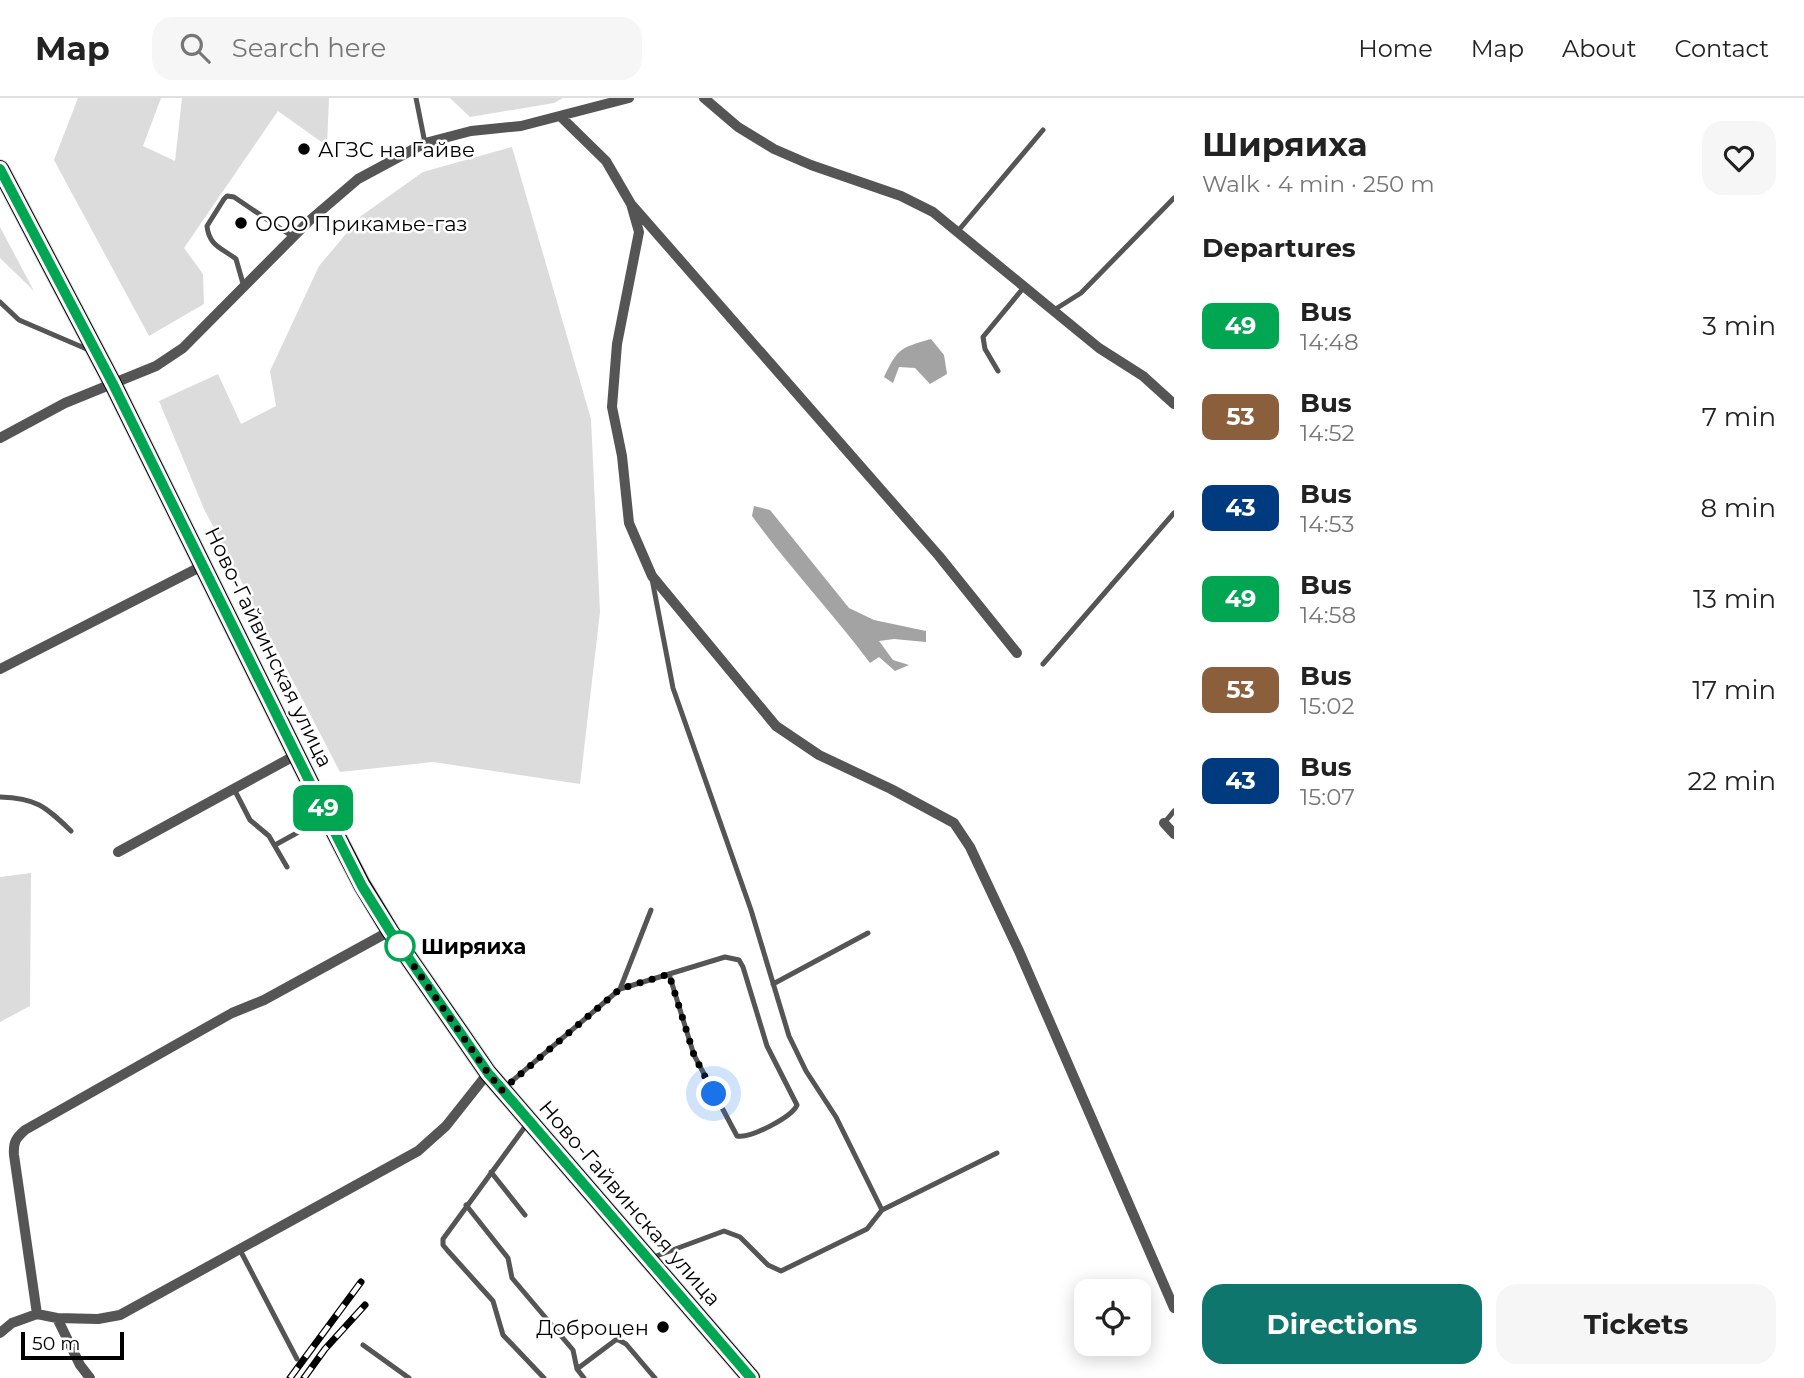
<!DOCTYPE html>
<meta charset="utf-8">
<style>
:root{--surface:#fff;--page:#f6f6f6;--text:#222;--muted:#767676;--line:#e0e0e0;--accent:#0f766e}
body{margin:0;font-family:Montserrat,sans-serif;background:var(--page);color:var(--text);height:100vh;display:flex;flex-direction:column;font-size:26px;white-space:nowrap}
*{box-sizing:border-box;margin:0}
p{font-size:23px;color:var(--muted)}
.icon{flex:none;width:38px;height:38px;fill:none;stroke:currentColor;stroke-width:2;stroke-linecap:round;stroke-linejoin:round}
.map{position:relative;flex:1;overflow:hidden}
.details{display:flex;flex-direction:column;background:var(--surface);width:630px}
.details>*{flex:none}
.badge{padding:0 14px;border-radius:10px;font-size:24px;line-height:46px}
.controls{position:absolute;left:1074px;top:1181px;display:grid;gap:14px}
.controls a{display:grid;place-items:center;width:77px;height:77px;border-radius:14px;background:var(--surface);box-shadow:0 4px 18px #0003;font-size:35px}
.scale{position:absolute;left:21px;bottom:18px;width:103px;box-sizing:border-box;padding-left:7px;border:4px solid #000;border-top:0;font-size:19px;line-height:24px;white-space:nowrap;color:#000;-webkit-text-stroke:5px #fff;paint-order:stroke}
.you{position:absolute;width:35px;height:35px;margin:-18px;border:5px solid #fff;border-radius:50%;background:#1a73e8;box-shadow:0 0 0 10px #1a73e833}
.map>.badge{position:absolute;translate:-50% -50%;box-shadow:0 0 0 4px #fff}
h2{padding:0 28px;font-size:26px;line-height:63px}
.round{display:grid;place-items:center;flex:none;width:74px;height:74px;border-radius:21px;background:var(--page)}
.overview{display:flex;align-items:center;justify-content:space-between;height:119px;padding:0 28px}
h1{font-size:33px;font-weight:700;line-height:52px}
.button{display:flex;gap:14px;margin-top:auto;padding:14px 28px}
.button a{flex:1;height:80px;border-radius:21px;background:var(--accent);color:#fff;font-size:28px;font-weight:700;line-height:80px;text-align:center}
.button a+a{background:var(--page);color:var(--text)}
ul{padding:0;list-style:none}
li{display:flex;align-items:center;gap:21px;height:91px;padding:0 28px}
li div{flex:1}
li b{display:block;font-size:26px}
li em{font-style:normal}
li .badge{min-width:77px;font-weight:700;text-align:center}
header{display:flex;align-items:center;gap:42px;box-sizing:border-box;height:98px;padding:0 35px;background:var(--surface);border-bottom:2px solid var(--line)}
header strong{font-size:33px}
nav{display:flex;gap:38px;margin-inline-start:auto;font-size:24px}
.search{width:490px;height:63px;background:var(--page);display:flex;align-items:center;gap:18px;box-sizing:border-box;padding:0 24px;border-radius:21px;color:var(--muted);font-size:26px}
main{display:flex;flex:1;min-height:0}
.map>svg:first-child{display:block}
.green{fill:#dcdcdc}
.water{fill:#a3a3a3}
.lines{fill:none;stroke-linecap:round;stroke-linejoin:round}
.primary-casing{stroke:#dbdbdb;stroke-width:20}
.service{stroke:#555;stroke-width:5}
.minor{stroke:#555;stroke-width:10}
.primary{stroke:#000;stroke-width:18}
.rail-casing{stroke:#000;stroke-width:7}
.rail{stroke:#fff;stroke-width:4.5;stroke-dasharray:13;stroke-linecap:butt}
.line-casing{stroke:#fff;stroke-width:16}
.line{stroke:#00a651;stroke-width:10}
.walk{stroke:#000;stroke-width:7;stroke-dasharray:0 12.6}
.poi-dot{fill:#000;stroke:#fff;stroke-width:2.5}
.stop-dot{fill:#fff;stroke:#00a651;stroke-width:3.5}
.labels{text-anchor:middle;dominant-baseline:central;stroke-width:5;stroke-linejoin:round;paint-order:stroke}
.poi-label{font-size:21px;fill:#000;stroke:#fff;text-anchor:start}
.street-label{font-size:21px;fill:#000;stroke:#fff}
.stop-label{font-size:21px;font-weight:bold;fill:#000;stroke:#fff;text-anchor:start}
</style>
<header>
<strong>Map</strong>
<div class="search"><svg class="icon" aria-label="search" viewBox="0 0 24 24"><circle cx="10" cy="10" r="6"/><path d="M15 15l6 6"/></svg>Search here</div>
<nav><a>Home</a><a>Map</a><a>About</a><a>Contact</a></nav>
</header>
<main>
<div class="map">
<svg width="1174" height="1280" viewBox="0 0 1174 1280">
<rect width="100%" height="100%" fill="#fff"/>
<path class="green" d="M78,0H161L143,48L175,63L182,0H329L327,48L278,13L184,150L203,176L204,206L149,238L54,62Z
M450,0H563L554,5L470,19Z
M512,49L591,321L600,514L580,686L433,664L340,674L204,411L159,303L218,276L241,326L276,308L270,273L319,168L361,118L423,74Z
M0,129L34,193L0,160Z
M31,775L30,908L0,924V779Z"/>
<path class="water" d="M931,241L944,257L947,276L930,286L915,270L899,269L893,285L884,279C898,250 900,250 931,241Z
M754,408L770,412L849,510L874,522L926,533V544L894,541L879,543L893,562L909,567L895,573L879,559L870,565C832,514 789,469 752,418Z"/>
<g class="lines">
<g class="primary-casing">
<path id="primary" d="M0,71L113,286L327,719L362,787L390,833L488,975L751,1280"/>
</g>
<path class="service" d="M416,0L425,45
M958,133L1043,32
M244,189L236,161C222,150 209,148 207,128L224,101L227,98L234,99L293,139
M0,204L19,222L89,252
M1054,212L1081,195L1174,100
M998,273L985,251L983,239L1025,188
M652,481L673,590L751,812L789,938L806,973L836,1019L882,1112
M1043,566L1174,415
M234,691L250,722L269,738L287,769
M0,699C36,700 45,708 71,733
M1164,725L1174,713
M275,747L324,720
M773,886L868,835
M620,891L725,859L739,862L743,869L767,948L797,1007C792,1019 750,1041 737,1038L694,957L669,876
M504,990L620,891L651,812
M527,1026L443,1141V1147L448,1153L493,1203L503,1237L544,1280
M491,1074L525,1117
M466,1107L508,1160L512,1180L573,1252L577,1271L584,1280
M240,1152L297,1261
M651,1160L724,1133L740,1139L768,1167L781,1173L867,1131L882,1112L997,1055
M363,1247L409,1280
M577,1271L617,1241L626,1246L655,1280"/>
<path class="minor" d="M704,0L738,29L774,51L811,67L901,98L933,114L1099,250L1143,278L1174,306
M561,19L606,63L631,106L939,458L1017,555
M631,106L639,134L617,246L612,309L622,358L629,425L652,478L776,628L819,657L891,691L954,725L970,749L1019,853L1174,1210
M0,340L65,305L156,268L183,250L309,123L358,81L425,45L471,33L521,28L629,0
M0,571L204,467
M1164,725L1174,736
M118,754L296,657
M37,1216L14,1057C13,1044 16,1040 25,1032L232,915L264,902L390,833
M57,1220L80,1267L90,1280
M0,1235L12,1225L37,1216L57,1220L98,1221L120,1217L418,1053L446,1028L488,975"/>
<use href="#primary" class="primary"/>
<g class="rail-casing">
<path id="rail" d="M290,1280L361,1184
M304,1280L325,1251L365,1207"/>
</g>
<use href="#rail" class="rail"/>
</g>
<g class="lines">
<g class="line-casing">
<path id="line" d="M0,71L113,286L327,719L362,788L390,833L488,975L751,1280"/>
</g>
<use href="#line" class="line"/>
<path class="walk" d="M400,848L488,975L502,992L620,891L669,876L694,957L714,996"/>
</g>
<g class="poi-dot">
<circle cx="304" cy="51" r="7"/>
<circle cx="241" cy="125" r="7"/>
<circle cx="663" cy="1229" r="7"/>
</g>
<circle class="stop-dot" cx="400" cy="848" r="14"/>
<g class="labels">
<g class="poi-label">
<text x="318" y="51">АГЗС на Гайве</text>
<text x="255" y="125">ООО Прикамье-газ</text>
<text x="649" y="1229" text-anchor="end">Доброцен</text>
</g>
<g class="street-label">
<text transform="translate(269 549) rotate(64)">Ново-Гайвинская улица</text>
<text transform="translate(630 1105) rotate(49)">Ново-Гайвинская улица</text>
</g>
<g class="stop-label">
<text x="421" y="848">Ширяиха</text>
</g>
</g>
</svg>
<div class="controls">
<a><svg class="icon" aria-label="locate" viewBox="0 0 24 24"><circle cx="12" cy="12" r="6"/><path d="M12 2v4M12 18v4M2 12h4M18 12h4"/></svg></a>
</div>
<div class="scale">50 m</div>
<div class="you" style="left:714px;top:996px"></div>
<b class="badge" style="left:323px;top:710px;background:#00a651;color:#fff">49</b>
</div>
<section class="details">
<div class="overview"><div><h1>Ширяиха</h1><p>Walk · 4 min · 250 m</p></div><a class="round"><svg class="icon" aria-label="heart" viewBox="0 0 24 24"><path d="M12 20l-8-8c-3-5 5-10 8-4 3-6 11-1 8 4z"/></svg></a></div>
<h2>Departures</h2>
<ul>
<li><span class="badge" style="background:#00a651;color:#fff">49</span><div><b>Bus</b><p>14:48</p></div><em>3 min</em></li>
<li><span class="badge" style="background:#8b5e3c;color:#fff">53</span><div><b>Bus</b><p>14:52</p></div><em>7 min</em></li>
<li><span class="badge" style="background:#003b80;color:#fff">43</span><div><b>Bus</b><p>14:53</p></div><em>8 min</em></li>
<li><span class="badge" style="background:#00a651;color:#fff">49</span><div><b>Bus</b><p>14:58</p></div><em>13 min</em></li>
<li><span class="badge" style="background:#8b5e3c;color:#fff">53</span><div><b>Bus</b><p>15:02</p></div><em>17 min</em></li>
<li><span class="badge" style="background:#003b80;color:#fff">43</span><div><b>Bus</b><p>15:07</p></div><em>22 min</em></li>
</ul>
<div class="button"><a>Directions</a><a>Tickets</a></div>
</section>
</main>
